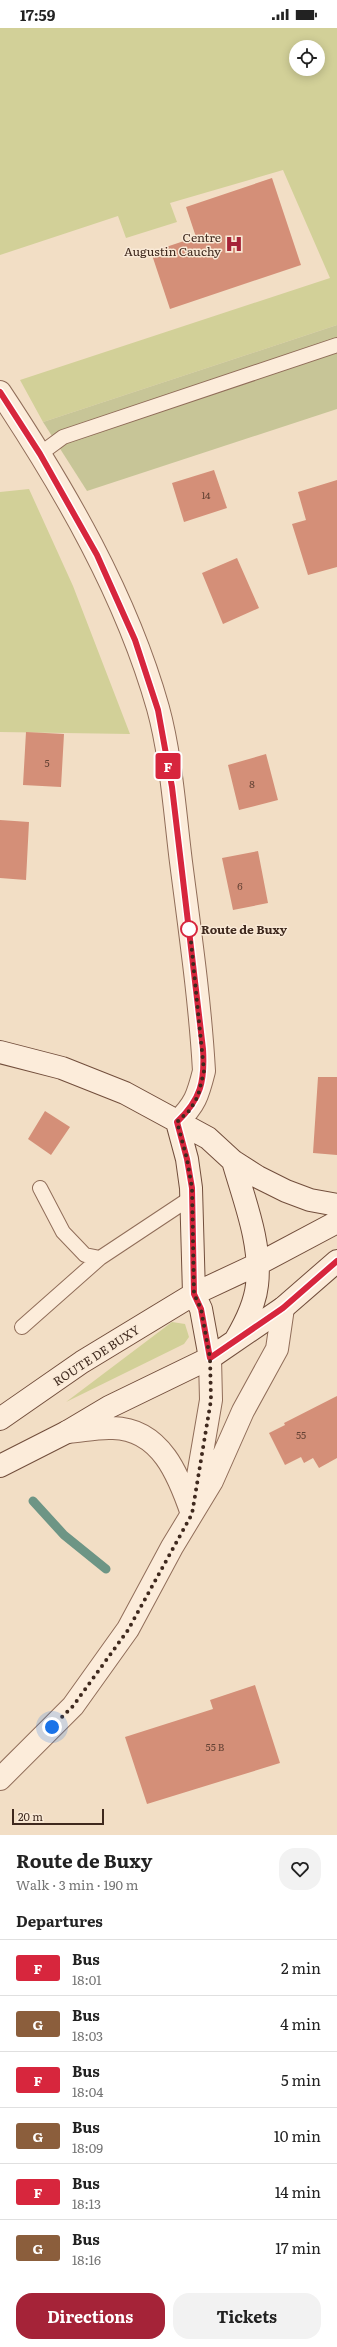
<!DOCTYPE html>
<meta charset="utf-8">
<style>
:root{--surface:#fff;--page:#f2f2f2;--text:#222;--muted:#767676;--line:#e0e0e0;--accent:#a52338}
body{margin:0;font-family:Literata,serif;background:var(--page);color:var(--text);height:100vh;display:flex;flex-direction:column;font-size:15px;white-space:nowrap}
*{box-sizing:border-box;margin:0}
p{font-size:13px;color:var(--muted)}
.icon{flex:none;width:22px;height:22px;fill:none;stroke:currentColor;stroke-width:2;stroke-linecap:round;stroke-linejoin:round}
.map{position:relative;height:1807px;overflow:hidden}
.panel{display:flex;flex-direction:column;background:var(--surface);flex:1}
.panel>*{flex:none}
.badge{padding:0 8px;border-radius:3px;font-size:14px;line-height:26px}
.controls{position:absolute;left:289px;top:12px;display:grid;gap:8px}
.controls a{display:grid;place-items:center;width:36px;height:36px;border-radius:50%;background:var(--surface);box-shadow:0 2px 10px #0003;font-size:20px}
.scale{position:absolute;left:12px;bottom:10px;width:92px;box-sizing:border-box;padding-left:4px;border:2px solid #3f291e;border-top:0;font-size:11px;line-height:14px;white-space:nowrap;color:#3f291e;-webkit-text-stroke:3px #f9e9d6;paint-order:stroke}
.you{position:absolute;width:20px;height:20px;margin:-10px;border:3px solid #fff;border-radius:50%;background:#1a73e8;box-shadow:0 0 0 6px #1a73e833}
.map>.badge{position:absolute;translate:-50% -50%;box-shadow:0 0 0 2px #fff}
h2{padding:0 16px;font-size:15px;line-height:36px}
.round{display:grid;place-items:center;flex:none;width:42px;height:42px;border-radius:16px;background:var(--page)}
.summary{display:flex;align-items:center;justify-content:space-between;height:68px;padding:0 16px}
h1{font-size:19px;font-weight:700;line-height:30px}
.primary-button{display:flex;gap:8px;margin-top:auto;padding:8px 16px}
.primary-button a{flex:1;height:46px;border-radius:16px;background:var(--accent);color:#fff;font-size:16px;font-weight:700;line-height:46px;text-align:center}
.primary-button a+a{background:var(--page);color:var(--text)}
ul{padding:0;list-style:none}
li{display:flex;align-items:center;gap:12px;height:56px;padding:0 16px;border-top:1px solid var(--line)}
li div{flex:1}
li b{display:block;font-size:15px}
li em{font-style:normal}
li .badge{min-width:44px;font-weight:700;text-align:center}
.status{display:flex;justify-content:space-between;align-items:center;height:28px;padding:0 20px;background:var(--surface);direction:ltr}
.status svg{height:11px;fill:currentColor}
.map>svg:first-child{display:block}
.green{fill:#d2d098;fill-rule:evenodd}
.cemetery{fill:#c7c597}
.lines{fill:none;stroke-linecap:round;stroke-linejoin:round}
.stream{stroke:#6d9585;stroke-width:9}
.building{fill:#d48f78}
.lane-casing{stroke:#906d59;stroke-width:16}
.street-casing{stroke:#906d59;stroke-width:24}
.secondary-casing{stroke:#724e3c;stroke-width:24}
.lane{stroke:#fcecda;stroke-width:14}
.street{stroke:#fcecda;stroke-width:22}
.secondary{stroke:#fcecda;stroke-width:22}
.line-casing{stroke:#fff;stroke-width:9}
.line{stroke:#d7263d;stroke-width:6}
.walk{stroke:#3f291e;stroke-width:4;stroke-dasharray:0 7.2}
.stop-dot{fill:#fff;stroke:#d7263d;stroke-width:2}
.labels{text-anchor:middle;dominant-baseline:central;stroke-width:3;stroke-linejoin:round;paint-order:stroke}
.number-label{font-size:10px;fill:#644234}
.poi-label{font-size:12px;fill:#3f291e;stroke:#f9e9d6;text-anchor:end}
.stop-label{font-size:12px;font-weight:bold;fill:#3f291e;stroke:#f9e9d6;text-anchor:start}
.street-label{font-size:12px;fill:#3f291e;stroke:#f9e9d6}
</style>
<div class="status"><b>17:59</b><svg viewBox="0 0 49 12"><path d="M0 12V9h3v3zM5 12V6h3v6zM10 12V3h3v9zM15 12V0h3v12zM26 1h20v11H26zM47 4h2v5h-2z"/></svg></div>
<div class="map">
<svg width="337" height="1807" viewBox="0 0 337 1807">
<rect width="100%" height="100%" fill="#f2dec5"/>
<path class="green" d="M0,0H337V297L43,394L20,352L330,250L283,142L170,175L177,194L126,210L118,188L0,227ZM296,19H318V41H296Z
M29,461L73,558L130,706L0,704V464Z
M172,1294L185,1296L189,1309L184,1316L66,1374Z"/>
<path class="cemetery" d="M337,297V381L87,463L43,394Z"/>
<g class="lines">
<path class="stream" d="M33,1473L64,1507L106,1541"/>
</g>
<path class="building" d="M272,150L301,237L170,281L151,224L196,209L186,179Z
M214,442L227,480L184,494L172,455Z
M337,452V539L308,547L292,496L306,492L298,464Z
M237,530L259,580L223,596L202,545Z
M26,704L64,706L61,759L23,757Z
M266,726L278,772L239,782L228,737Z
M0,792L29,794L26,852L0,850Z
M258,823L268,875L233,882L222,830Z
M318,1049H337V1127L313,1125Z
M45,1083L70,1099L51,1127L28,1111Z
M337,1368V1430L319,1440L313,1430L304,1435L301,1429L285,1437L269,1405L285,1397L284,1395Z
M255,1657L280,1735L147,1776L125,1709L213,1681L210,1672Z"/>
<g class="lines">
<g class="lane-casing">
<path id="lane" d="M40,426L63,409L337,317
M40,1160L63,1204L85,1227L100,1230L192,1169
M22,1299L100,1230"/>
</g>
<g class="street-casing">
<path id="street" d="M0,364C65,462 126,567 158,680C171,727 175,786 181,834C190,904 200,973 204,1043C198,1067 195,1077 177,1094
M67,1404C82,1403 98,1399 113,1400C161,1401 179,1448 192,1486
M193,1477L211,1372L210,1330
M0,1751L73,1678L128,1601L172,1519L212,1453L243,1383L277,1321L283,1280"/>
</g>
<g class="secondary-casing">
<path id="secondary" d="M0,1024L62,1040L125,1065L208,1110L233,1133L258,1149L286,1163L310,1172L337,1177
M177,1094L187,1131L191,1160L194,1266L201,1281L210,1330
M233,1133C244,1172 262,1216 257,1257C255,1276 246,1294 236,1311
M0,1391L82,1334L194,1266L258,1236L337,1194
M0,1438L67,1404L109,1379L210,1330L283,1280L337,1233"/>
</g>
<use href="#lane" class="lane"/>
<use href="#street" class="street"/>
<use href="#secondary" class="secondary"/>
</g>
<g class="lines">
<g class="line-casing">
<path id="line" d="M0,364L40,426L97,527L135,612L158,682L172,759L203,1021C205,1053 201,1071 177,1094L187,1131L192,1160L194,1266L201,1281L210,1330L283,1280L337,1233"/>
</g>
<use href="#line" class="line"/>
<path class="walk" d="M52,1699L73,1678L128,1602L192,1486L211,1372L210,1330L201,1281L194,1266L192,1160L187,1131L177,1094L190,1082L198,1068L204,1043L189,894V901"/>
</g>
<defs>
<g id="hospital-bare" transform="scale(1.38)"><path d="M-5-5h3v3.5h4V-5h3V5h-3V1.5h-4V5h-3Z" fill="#a52338" stroke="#f9e9d6" stroke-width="2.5" paint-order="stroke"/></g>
</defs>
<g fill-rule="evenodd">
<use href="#hospital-bare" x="234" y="216"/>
</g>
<circle class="stop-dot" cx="189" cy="901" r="8"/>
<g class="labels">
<g class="number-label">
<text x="206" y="466">14</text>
<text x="47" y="734">5</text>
<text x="252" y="755">8</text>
<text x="240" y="857">6</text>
<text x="301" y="1406">55</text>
<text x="215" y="1718">55 B</text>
</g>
<g class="poi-label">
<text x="221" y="209">Centre<tspan x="221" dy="14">Augustin Cauchy</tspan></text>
</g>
<g class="stop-label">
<text x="201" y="901">Route de Buxy</text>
</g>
<g class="street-label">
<text transform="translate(96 1327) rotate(-33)">ROUTE DE BUXY</text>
</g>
</g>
</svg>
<div class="controls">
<a><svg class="icon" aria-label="locate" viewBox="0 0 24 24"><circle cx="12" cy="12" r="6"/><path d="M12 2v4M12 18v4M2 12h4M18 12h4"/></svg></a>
</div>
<div class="scale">20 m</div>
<div class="you" style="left:52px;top:1699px"></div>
<b class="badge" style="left:168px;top:738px;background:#d7263d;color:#fff">F</b>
</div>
<section class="panel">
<div class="summary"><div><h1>Route de Buxy</h1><p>Walk · 3 min · 190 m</p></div><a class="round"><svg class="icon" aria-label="heart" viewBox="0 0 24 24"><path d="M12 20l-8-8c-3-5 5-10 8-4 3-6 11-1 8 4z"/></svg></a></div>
<h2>Departures</h2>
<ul>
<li><span class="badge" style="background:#d7263d;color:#fff">F</span><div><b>Bus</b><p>18:01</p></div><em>2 min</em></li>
<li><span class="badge" style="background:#8b5e3c;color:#fff">G</span><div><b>Bus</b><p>18:03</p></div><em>4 min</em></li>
<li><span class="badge" style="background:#d7263d;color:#fff">F</span><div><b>Bus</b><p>18:04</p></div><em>5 min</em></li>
<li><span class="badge" style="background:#8b5e3c;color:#fff">G</span><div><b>Bus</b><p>18:09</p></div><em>10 min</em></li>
<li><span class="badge" style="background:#d7263d;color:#fff">F</span><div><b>Bus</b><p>18:13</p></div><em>14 min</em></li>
<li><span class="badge" style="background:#8b5e3c;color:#fff">G</span><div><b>Bus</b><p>18:16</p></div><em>17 min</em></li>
</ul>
<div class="primary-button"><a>Directions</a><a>Tickets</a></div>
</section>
